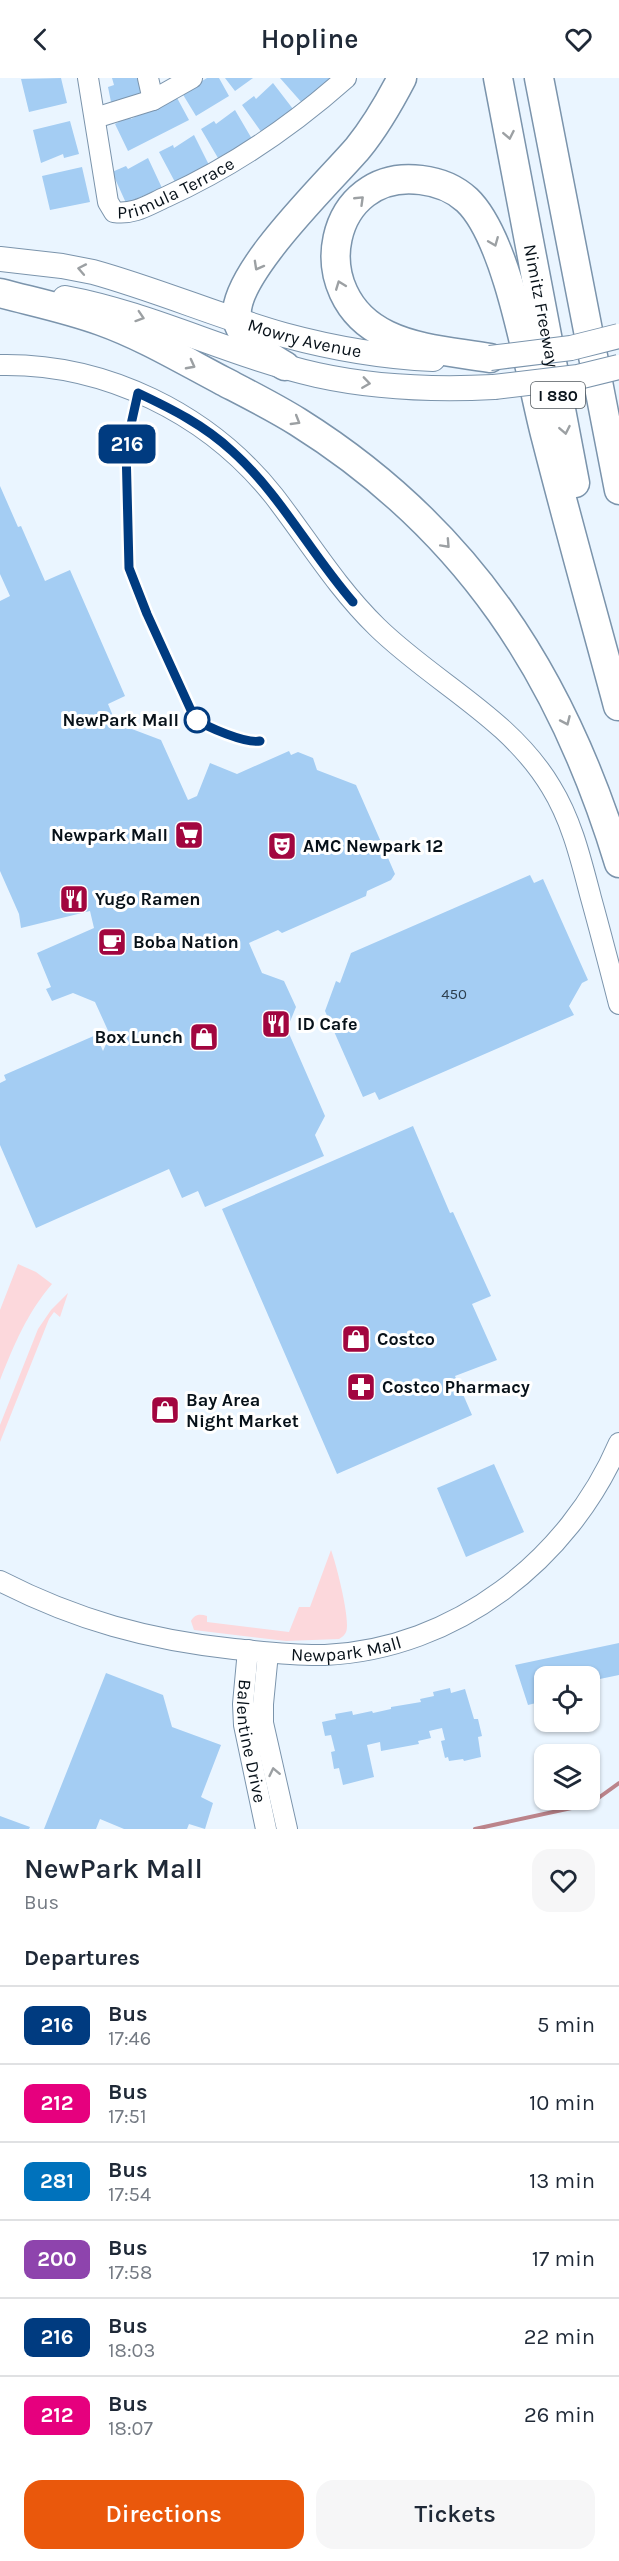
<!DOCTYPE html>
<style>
:root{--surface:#fff;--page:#f6f6f7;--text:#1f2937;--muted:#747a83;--line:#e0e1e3;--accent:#ea580c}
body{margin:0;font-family:Karla,sans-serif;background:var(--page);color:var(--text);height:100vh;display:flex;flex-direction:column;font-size:22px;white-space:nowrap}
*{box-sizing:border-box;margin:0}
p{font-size:20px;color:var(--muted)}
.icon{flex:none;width:33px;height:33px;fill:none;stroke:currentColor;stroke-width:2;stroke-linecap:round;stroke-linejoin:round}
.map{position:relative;height:1751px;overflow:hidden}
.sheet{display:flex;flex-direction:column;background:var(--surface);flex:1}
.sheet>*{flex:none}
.badge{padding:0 12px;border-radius:9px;font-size:21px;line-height:39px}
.buttons{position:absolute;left:534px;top:1588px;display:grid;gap:12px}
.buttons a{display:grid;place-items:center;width:66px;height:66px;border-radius:12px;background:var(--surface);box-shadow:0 2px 4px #0004;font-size:30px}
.map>.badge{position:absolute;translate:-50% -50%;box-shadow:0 0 0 3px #fff}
h2{padding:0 24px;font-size:22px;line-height:54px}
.round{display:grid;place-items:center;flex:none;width:63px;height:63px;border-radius:18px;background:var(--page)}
.summary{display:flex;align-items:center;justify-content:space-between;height:102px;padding:0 24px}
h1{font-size:28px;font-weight:600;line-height:45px}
.cta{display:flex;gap:12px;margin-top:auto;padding:12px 24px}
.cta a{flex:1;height:69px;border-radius:18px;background:var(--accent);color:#fff;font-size:24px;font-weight:600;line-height:69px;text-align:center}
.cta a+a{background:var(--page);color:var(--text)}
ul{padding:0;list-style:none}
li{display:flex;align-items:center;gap:18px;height:78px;padding:0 24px;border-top:2px solid var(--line)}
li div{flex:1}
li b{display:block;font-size:22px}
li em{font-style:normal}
li .badge{min-width:66px;font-weight:700;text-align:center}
header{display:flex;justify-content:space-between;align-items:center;height:78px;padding:0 24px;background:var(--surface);font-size:27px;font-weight:600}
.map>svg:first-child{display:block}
.green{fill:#fcd8dc}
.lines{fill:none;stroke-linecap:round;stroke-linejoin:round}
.stream{stroke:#bb848b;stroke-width:4}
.building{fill:#a4cdf3}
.minor-casing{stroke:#7b94ac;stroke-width:22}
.major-casing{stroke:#7b94ac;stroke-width:26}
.highway-casing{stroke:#7b94ac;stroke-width:31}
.minor{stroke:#fff;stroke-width:20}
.major{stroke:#fff;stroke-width:24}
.highway{stroke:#fff;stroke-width:28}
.major-bridge-casing{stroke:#7b94ac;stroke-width:26;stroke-linecap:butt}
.major-bridge{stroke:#fff;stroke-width:24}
.oneway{stroke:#9ca0a3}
.line-casing{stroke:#fff;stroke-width:14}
.line{stroke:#003b80;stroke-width:9}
.stop-dot{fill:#fff;stroke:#003b80;stroke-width:3}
.labels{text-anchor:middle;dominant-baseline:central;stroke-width:6;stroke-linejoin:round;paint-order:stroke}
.number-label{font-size:15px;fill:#2e4050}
.shield{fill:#fff;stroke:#51585e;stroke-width:1.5}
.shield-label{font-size:16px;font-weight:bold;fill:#071119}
.street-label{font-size:18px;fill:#071119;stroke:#fff}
.stop-label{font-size:18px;font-weight:bold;fill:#071119;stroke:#fff;text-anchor:end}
.poi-label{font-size:18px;font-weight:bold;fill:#071119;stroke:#fff;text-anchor:start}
</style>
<header><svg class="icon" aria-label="back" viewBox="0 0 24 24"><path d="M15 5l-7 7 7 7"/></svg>Hopline<svg class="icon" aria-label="heart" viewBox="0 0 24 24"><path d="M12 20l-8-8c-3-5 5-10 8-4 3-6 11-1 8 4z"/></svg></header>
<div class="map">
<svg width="619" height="1751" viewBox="0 0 619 1751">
<rect width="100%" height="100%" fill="#eaf5ff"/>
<path class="green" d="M18,1186L36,1194L52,1206C27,1235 14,1267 0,1302V1232Z
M68,1215L60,1239L54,1234L49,1241L0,1364V1347L38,1251L51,1232Z
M331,1472C336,1485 351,1543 346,1554C345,1557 342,1559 339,1561L286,1563L194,1552L191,1543C195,1536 200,1536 207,1538V1544L289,1554L299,1529H310Z"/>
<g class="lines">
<path class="stream" d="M475,1751L590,1726L619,1705"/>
</g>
<path class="building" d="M61,0L67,25L29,34L21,1Z
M112,0H139L143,16L111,24L108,9L114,7Z
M207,0H219L229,18L196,38L182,15Z
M225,0H253L235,13Z
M280,0H331L303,26Z
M273,5L293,31L262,55L242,27L254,18L256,21Z
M176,18L189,42L128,73L115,46L130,38L131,41Z
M235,32L252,61L218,80L201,51L214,43L216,46Z
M70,43L79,76L64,80L63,76L41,85L33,52Z
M194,57L209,87L175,104L159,74L173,67L174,70Z
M148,80L162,110L126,125L112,94L126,88L128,91Z
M82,89L90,124L50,132L42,98Z
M0,408L18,449L21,448L45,503L70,492L125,618L108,626L116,645L161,662L188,722L197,718L210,685L237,696L289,673L291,677L298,674L313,680L317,692L356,707L395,796L391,802L367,813L366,818L282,855L278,852L249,865L262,895L284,903L296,929L287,951L325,1038L315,1057L324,1078L205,1129L198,1113L182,1120L169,1091L36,1150L0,1067V1005L6,1002L4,997L96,957L103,973L110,957L95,924L73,915L52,923L46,911L51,909L37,875L94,850L90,833L21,850L19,836L0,793V523L10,518L0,496Z
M530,797L534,805L543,801L588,902L582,905L569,928L574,937L379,1022L375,1014L363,1019L325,933L336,903L340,905L351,875Z
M413,1048L450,1135L453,1134L491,1218L472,1226L497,1282L455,1298L472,1337L337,1396L222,1131Z
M494,1386L524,1454L466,1479L437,1410Z
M619,1565V1597L595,1602L596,1605L590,1607V1599H544V1623L528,1627L515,1587Z
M106,1595L163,1617L172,1649L221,1667L201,1719L213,1725L205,1751L189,1746L187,1751H124L100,1741L96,1751H44Z
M450,1610L451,1615L465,1611L474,1641H478L482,1658L478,1659L481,1679L464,1683L463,1681L449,1683L448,1679L445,1680L441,1663L445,1662L442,1650L429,1653L431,1660L418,1663L419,1666L381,1673L380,1664L367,1667L374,1699L343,1707L339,1690L334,1691L331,1674L335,1673L331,1657L325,1658L322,1644L336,1641L335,1636L352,1633L353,1637L372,1633L373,1635L391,1631V1629L421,1624L420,1621L434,1618L433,1614Z
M0,1738L30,1749L29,1751H0Z"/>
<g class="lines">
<g class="minor-casing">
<g id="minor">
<path id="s1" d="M88,0L108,124L114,134C134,137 148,127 166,119C232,89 292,48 346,0"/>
<path d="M148,0L153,22"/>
<path d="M95,40L153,22L192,0"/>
<path d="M0,287C105,285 208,335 274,418C308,462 336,509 377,549C433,604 510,640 551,709C572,743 581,782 591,820C601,856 610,891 619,926"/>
<path id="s2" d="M0,1503C76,1542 149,1562 234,1571C264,1574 295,1578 325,1577C455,1571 569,1482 619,1365"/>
<path id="s3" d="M248,1572L243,1626L244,1647L266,1751"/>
<path d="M268,1575L263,1626V1645L287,1751"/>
</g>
</g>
<g class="major-casing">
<g id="major">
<path id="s4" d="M0,181L62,188L93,194C158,212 220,239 284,257C332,270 384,279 433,281"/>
<path d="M65,220C152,236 232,278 317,297C376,310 435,312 494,309"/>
</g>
</g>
<g class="highway-casing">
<g id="highway">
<path id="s5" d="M498,0L575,405"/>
<path d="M539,0L619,412"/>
<path d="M0,215C34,224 68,231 101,243C143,258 183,282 223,303C248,316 274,329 298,344C467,450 562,597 619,785"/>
<path d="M490,280C456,274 418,272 387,257C302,217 329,90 421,102C438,104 454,110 467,122C510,163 530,300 546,360C569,450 594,539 618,628"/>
<path d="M285,288C267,277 241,263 237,240C231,197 330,103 358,70C375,49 389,25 402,0"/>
</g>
</g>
<use href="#minor" class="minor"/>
<use href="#major" class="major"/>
<use href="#highway" class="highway"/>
<g class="major-bridge-casing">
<path id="major-bridge" d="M490,280L571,270L619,258
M494,309L578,299L619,289"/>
</g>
<use href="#major-bridge" class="major-bridge"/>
</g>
<defs><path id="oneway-chevron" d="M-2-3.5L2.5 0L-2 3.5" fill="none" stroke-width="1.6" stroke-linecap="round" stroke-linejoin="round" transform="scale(1.5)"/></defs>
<g class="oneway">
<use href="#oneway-chevron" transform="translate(509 57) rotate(79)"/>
<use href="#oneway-chevron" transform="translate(360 122) rotate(-44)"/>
<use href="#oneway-chevron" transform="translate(494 164) rotate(68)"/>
<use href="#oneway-chevron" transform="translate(258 188) rotate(119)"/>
<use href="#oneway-chevron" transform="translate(82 191) rotate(-169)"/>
<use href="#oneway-chevron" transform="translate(340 207) rotate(-111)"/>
<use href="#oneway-chevron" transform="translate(140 239) rotate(18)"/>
<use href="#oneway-chevron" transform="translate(191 287) rotate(28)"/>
<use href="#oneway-chevron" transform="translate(366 305) rotate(8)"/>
<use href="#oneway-chevron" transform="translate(296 343) rotate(31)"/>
<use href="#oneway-chevron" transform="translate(565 352) rotate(79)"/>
<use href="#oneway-chevron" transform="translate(446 466) rotate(47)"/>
<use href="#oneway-chevron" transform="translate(566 643) rotate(66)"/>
<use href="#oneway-chevron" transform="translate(274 1694) rotate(-102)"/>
</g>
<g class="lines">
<g class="line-casing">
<path id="line" d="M260,663C246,666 207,649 195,641L147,536L129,490L126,369L138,315C172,331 204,347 232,373C280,416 311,476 353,524"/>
</g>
<use href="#line" class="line"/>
</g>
<defs>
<g id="supermarket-square" transform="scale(1.5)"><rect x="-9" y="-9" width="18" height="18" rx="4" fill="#a2063f" stroke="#fff"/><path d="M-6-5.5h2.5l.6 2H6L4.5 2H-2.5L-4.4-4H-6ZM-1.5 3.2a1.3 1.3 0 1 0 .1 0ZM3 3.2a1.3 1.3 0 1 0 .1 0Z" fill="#fff"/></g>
<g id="theatre-square" transform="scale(1.5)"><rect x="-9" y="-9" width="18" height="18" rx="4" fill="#a2063f" stroke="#fff"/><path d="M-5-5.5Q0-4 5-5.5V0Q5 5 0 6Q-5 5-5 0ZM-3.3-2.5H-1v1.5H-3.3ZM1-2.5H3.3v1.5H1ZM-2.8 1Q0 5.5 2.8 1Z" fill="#fff"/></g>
<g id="restaurant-square" transform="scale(1.5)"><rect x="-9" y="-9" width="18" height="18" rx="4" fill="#a2063f" stroke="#fff"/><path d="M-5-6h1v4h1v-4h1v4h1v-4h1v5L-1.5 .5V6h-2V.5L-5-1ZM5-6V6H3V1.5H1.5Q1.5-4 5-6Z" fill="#fff"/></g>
<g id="cafe-square" transform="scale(1.5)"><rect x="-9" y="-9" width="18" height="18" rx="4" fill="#a2063f" stroke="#fff"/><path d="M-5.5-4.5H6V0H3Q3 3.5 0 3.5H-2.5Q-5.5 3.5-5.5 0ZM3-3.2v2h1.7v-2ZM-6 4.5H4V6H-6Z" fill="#fff"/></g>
<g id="shop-square" transform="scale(1.5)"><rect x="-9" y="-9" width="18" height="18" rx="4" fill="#a2063f" stroke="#fff"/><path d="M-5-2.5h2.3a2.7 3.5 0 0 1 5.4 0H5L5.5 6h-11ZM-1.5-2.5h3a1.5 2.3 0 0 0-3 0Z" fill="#fff"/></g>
<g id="pharmacy-square" transform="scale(1.5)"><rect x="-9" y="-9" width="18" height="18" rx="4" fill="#a2063f" stroke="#fff"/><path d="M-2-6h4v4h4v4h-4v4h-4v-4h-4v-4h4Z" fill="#fff"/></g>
</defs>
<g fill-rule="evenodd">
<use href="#supermarket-square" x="189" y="757"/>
<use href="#theatre-square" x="282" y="768"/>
<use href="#restaurant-square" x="74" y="821"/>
<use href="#cafe-square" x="112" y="864"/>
<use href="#restaurant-square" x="276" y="946"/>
<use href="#shop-square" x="204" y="959"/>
<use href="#shop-square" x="356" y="1261"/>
<use href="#pharmacy-square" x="361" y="1309"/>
<use href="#shop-square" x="165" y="1332"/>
</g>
<circle class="stop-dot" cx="197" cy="642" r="12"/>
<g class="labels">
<g class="number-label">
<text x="454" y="916">450</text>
</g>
<rect class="shield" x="531" y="304" width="54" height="26" rx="4.5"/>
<g class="shield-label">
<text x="558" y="317">I 880</text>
</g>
<g class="street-label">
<text stroke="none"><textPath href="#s1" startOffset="204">Primula Terrace</textPath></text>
<text stroke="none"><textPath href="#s5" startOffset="232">Nimitz Freeway</textPath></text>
<text stroke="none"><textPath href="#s4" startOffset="316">Mowry Avenue</textPath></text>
<text stroke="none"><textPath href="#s2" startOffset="358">Newpark Mall</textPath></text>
<text stroke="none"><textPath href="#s3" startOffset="92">Balentine Drive</textPath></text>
</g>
<g class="stop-label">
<text x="179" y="642">NewPark Mall</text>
</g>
<g class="poi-label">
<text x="168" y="757" text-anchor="end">Newpark Mall</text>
<text x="303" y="768">AMC Newpark 12</text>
<text x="95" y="821">Yugo Ramen</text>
<text x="133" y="864">Boba Nation</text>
<text x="297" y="946">ID Cafe</text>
<text x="183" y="959" text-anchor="end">Box Lunch</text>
<text x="377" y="1261">Costco</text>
<text x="382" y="1309">Costco Pharmacy</text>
<text x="186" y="1322">Bay Area<tspan x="186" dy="21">Night Market</tspan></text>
</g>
</g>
</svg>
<div class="buttons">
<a><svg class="icon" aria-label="locate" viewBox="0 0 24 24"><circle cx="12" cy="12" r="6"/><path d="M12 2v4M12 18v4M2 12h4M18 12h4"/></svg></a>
<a><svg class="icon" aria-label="layers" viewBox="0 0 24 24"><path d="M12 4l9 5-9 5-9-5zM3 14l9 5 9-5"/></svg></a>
</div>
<b class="badge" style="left:127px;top:366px;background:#003b80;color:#fff">216</b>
</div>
<section class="sheet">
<div class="summary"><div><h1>NewPark Mall</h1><p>Bus</p></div><a class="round"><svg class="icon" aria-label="heart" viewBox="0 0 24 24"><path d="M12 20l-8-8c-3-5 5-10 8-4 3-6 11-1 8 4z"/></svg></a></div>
<h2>Departures</h2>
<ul>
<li><span class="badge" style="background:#003b80;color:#fff">216</span><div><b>Bus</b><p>17:46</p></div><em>5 min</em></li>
<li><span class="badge" style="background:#e6007e;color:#fff">212</span><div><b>Bus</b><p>17:51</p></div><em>10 min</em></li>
<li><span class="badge" style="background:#0072bc;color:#fff">281</span><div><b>Bus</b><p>17:54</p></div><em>13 min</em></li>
<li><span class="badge" style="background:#8e44ad;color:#fff">200</span><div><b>Bus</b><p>17:58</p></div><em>17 min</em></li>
<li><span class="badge" style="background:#003b80;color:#fff">216</span><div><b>Bus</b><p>18:03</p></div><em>22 min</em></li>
<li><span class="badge" style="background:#e6007e;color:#fff">212</span><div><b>Bus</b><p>18:07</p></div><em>26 min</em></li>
</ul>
<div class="cta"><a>Directions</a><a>Tickets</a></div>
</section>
